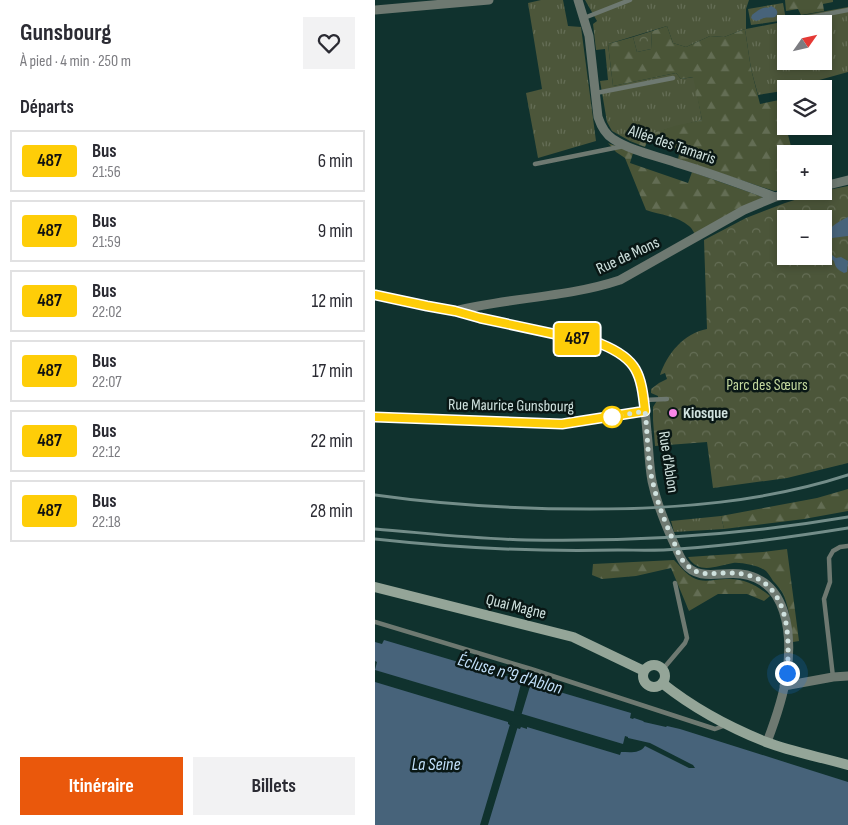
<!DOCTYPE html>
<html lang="fr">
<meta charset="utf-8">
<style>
:root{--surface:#fff;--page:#f2f2f3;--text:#2b2b33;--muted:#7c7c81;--line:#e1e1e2;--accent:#ea580c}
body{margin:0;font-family:"Sofia Sans Condensed",sans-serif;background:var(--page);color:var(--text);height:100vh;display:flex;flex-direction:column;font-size:19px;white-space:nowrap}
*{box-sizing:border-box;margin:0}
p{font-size:16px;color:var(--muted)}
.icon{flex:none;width:28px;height:28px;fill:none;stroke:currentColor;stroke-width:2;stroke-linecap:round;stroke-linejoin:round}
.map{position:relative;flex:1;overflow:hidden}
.panel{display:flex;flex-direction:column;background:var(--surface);width:375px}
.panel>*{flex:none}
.badge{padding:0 10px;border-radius:4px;font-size:18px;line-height:32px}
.needle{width:32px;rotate:56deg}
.controls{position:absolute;left:402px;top:15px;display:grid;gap:10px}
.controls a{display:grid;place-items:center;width:55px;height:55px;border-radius:0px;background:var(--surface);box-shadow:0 2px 8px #0003;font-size:25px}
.you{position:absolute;width:25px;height:25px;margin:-12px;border:4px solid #fff;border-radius:50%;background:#1a73e8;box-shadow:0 0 0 8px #1a73e833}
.map>.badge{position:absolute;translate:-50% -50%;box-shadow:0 0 0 2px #fff}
h2{padding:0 20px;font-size:19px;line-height:45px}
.round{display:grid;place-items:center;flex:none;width:52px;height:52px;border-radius:0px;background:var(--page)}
.headline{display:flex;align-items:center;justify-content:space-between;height:85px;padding:0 20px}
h1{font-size:24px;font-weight:700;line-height:38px}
.cta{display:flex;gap:10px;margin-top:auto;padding:10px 20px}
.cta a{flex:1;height:58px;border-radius:0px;background:var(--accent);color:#fff;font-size:20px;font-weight:700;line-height:58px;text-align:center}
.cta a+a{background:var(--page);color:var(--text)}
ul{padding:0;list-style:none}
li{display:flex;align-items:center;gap:15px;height:62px;margin:0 10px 8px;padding:0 10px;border:2px solid var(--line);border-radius:0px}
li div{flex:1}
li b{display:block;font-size:19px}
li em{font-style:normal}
li .badge{min-width:55px;font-weight:700;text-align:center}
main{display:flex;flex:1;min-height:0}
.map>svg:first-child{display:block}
.grass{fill:url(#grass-tufts);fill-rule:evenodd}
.forest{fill:url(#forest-firs)}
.park{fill:url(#park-crowns);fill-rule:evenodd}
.water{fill:#47637a}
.pier{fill:#10322e}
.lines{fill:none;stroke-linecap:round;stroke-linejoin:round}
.service{stroke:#6e7971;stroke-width:4.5}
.minor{stroke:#6e7971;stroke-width:9}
.secondary{stroke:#94a598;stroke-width:10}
.rail{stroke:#738d89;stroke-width:3}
.line-casing{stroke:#fff;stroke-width:11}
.line{stroke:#fecd08;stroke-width:8}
.walk{stroke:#d0e2df;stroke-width:5;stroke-dasharray:0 9}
.poi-dot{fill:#f987e8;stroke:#091715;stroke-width:2}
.stop-dot{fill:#fff;stroke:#fecd08;stroke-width:2.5}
.labels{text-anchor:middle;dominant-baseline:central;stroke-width:5;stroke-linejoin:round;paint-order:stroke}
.street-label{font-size:16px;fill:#d0e2df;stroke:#091715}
.park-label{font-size:16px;fill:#c3d89e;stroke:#091715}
.poi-label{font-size:16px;font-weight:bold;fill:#d0e2df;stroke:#091715;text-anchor:start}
.water-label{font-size:18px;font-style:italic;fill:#c1dff9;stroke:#091715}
</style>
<main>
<section class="panel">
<div class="headline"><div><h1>Gunsbourg</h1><p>À pied · 4 min · 250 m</p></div><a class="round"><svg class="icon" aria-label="heart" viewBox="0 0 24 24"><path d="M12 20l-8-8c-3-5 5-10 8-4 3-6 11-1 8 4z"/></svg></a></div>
<h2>Départs</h2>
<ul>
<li><span class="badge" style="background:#fecd08;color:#111">487</span><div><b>Bus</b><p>21:56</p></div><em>6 min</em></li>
<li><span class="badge" style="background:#fecd08;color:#111">487</span><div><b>Bus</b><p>21:59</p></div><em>9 min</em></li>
<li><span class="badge" style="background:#fecd08;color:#111">487</span><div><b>Bus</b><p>22:02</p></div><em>12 min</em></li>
<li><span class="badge" style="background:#fecd08;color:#111">487</span><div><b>Bus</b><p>22:07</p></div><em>17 min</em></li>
<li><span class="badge" style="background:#fecd08;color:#111">487</span><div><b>Bus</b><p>22:12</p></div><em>22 min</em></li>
<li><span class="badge" style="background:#fecd08;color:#111">487</span><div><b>Bus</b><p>22:18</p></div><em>28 min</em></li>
</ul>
<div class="cta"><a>Itinéraire</a><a>Billets</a></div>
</section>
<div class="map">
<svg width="473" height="825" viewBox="0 0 473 825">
<defs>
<pattern id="grass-tufts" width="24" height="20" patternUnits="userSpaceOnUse" patternTransform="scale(1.25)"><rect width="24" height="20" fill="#4c563a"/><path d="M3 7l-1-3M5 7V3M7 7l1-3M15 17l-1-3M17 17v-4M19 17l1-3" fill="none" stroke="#656e56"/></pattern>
<pattern id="forest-firs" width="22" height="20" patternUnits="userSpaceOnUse" patternTransform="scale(1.25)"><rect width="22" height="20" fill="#4a5537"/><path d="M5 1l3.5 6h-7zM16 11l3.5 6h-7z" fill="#636d54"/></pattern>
<pattern id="park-crowns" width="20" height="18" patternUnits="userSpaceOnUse" patternTransform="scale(1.25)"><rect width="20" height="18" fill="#4c563a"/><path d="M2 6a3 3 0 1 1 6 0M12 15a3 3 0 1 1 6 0" fill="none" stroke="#656e56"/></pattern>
</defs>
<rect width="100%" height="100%" fill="#10322e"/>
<path class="grass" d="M166,0H188L193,26L206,27L221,141L163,158L151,93L167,89L153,3Z
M210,0H374L371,9V29L412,21L413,18L473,7V72L401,92L383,95L376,69L370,29L349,37L335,36L311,47L298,43L292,26L233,44L238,86L301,73L306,79L319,77L327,120L292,129L255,141L237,131L232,122L225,81L233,80L230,49L221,50L218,24L222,21ZM411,24H449V61H411Z
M408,3L411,20L376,25L373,9Z
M346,516L349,529L299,532L296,521Z"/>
<path class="forest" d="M410,0H458V2L448,4L449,11L426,15L423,9L411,11Z
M292,26L298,43L311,47L335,36L349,37L370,29L376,69L385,104L404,100L418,154H411V167L404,169L410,190L399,191L303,159L305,150L273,139L270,147L255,141L299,126L327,120L318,77L306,79L301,73L238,86L233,44L258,37L262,52L276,49L277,31Z
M233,143L258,153L255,163L313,183L317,172L388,197L321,236C319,233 317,228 314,226C303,216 285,215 271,210L250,158L241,152Z
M473,489V511L429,519L349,529L346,516L442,498Z
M412,549L424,641L418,642C416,627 415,611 409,596C407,591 402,585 398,581C396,578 394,574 391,571C385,566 366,562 358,563C341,566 324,575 313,557L388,552Z
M299,560C306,567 314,578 324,580C333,582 342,579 351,579C370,578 381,585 395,596L389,601L372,594H343L314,611L296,568L261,576L227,579L217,575L218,564Z"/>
<path class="park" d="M277,31L276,49L262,52L258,37Z
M473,186V463L412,478L338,488L332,442L280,446L278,420V407L283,399V396L276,393V389L284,383L292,379L290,373L285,375C292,354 309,333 332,329L329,240L371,218L410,203L448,191ZM411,219H449V256H411Z"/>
<path class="water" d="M396,6C401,8 405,12 400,17C397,18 392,17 389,18C383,20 381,23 376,18L377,15C381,12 388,6 393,8Z
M473,217V236L457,238L449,243C449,230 462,222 473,217Z
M449,249L461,258L466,257L473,261L472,272L469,273C463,270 460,267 459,261L449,254Z
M9,640L256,713L255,718L258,719L259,718L268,721L269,722L291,727L292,726L305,729L473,782V825H0V682L133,722V724C137,726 140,728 145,729L146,727L152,729V727L245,755L246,752C254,752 265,754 270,746L314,768H320L318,765L314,763L275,743L253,738V737L250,736L248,744L0,670L2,662L0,661V642L7,644Z"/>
<path class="pier" d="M147,680L156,683L146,716L138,714Z
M136,721L137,724L143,726L113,825H105Z"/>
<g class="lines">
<path class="service" d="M209,18L255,0
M421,20L473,10
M221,93L298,78
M160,164L249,146
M269,400L292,399
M0,622L156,669L340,729L351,725
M288,669L310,643L312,638L300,583
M458,677L449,599L455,582L454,558L458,551L465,547L473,546"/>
<path class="minor" d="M203,0L214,36L223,117C226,126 230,134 238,139C256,151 282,156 302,163C335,173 368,185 400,197
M0,10L114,0
M449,186L473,180
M0,295L80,311L105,318L226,344C244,351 261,362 266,383C269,399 271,415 272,432C274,448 274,465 277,481C281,500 289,521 297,539C301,547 304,556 309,563C323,582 347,571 366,574C413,580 417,635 412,672C409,694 400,721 392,742
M80,311C135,297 191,298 245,280L369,210L400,197L426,191
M0,417L187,424L270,411
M409,686L458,677L473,676"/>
<path class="secondary" d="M0,587L198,637L269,671
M268 676a11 11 0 1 1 22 0a11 11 0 1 1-22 0Z
M287,683C317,707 356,728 391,742C417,752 446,757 473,765"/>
<path class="rail" d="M0,495C71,505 143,509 215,509C302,509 390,502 473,475
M0,529C50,533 101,539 152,540C259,542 367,535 473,517
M0,539C81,548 161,552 243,550C263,550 283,551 303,549C360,545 417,537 473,528"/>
</g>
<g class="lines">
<g class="line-casing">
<path id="line" d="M0,295L52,306L80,311L105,318L226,344C263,359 266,374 270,411L187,424L0,417"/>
</g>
<use href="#line" class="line"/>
<path class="walk" d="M237,417L270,411C273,435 272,460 278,483C282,502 290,522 298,540C302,549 305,560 313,566C324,577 338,573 352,573C412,571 416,628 412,673"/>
</g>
<circle class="poi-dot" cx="298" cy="413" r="5"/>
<circle class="stop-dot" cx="237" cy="417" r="10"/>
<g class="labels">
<g class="street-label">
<text transform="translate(297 145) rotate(19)">Allée des Tamaris</text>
<text transform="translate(253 256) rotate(-25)">Rue de Mons</text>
<text transform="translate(136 406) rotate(1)">Rue Maurice Gunsbourg</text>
<text transform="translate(293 462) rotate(81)">Rue d'Ablon</text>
<text transform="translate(141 607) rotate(14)">Quai Magne</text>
</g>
<g class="park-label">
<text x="392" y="385">Parc des Sœurs</text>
</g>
<g class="poi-label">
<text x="308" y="413">Kiosque</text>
</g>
<g class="water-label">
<text transform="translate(135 674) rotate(16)">Écluse n°9 d'Ablon</text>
<text x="61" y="764">La Seine</text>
</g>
</g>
</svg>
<div class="controls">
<a><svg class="needle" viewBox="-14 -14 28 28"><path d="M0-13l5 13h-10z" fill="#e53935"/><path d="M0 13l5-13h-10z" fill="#7c7c81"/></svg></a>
<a><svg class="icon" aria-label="layers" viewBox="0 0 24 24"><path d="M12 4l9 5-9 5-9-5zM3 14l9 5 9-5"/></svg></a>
<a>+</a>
<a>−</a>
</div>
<div class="you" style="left:412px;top:673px"></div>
<b class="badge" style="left:202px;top:339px;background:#fecd08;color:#111">487</b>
</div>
</main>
